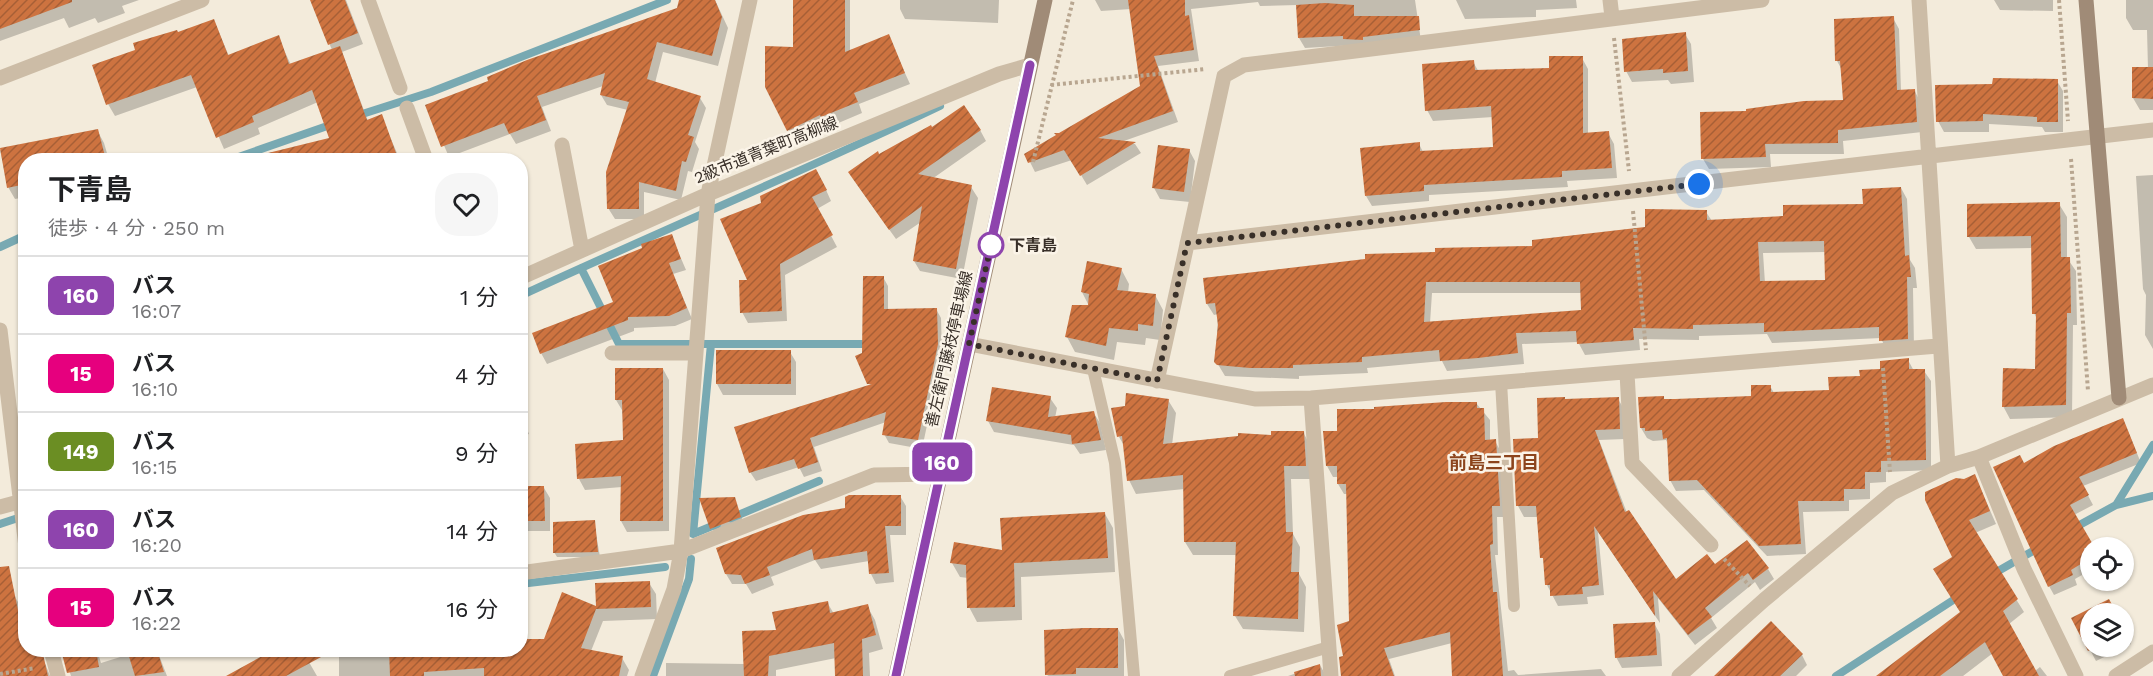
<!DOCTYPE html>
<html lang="ja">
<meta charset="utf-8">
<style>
:root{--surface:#fff;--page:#f6f6f6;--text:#202124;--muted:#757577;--line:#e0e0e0}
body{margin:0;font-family:"Work Sans","Noto Sans JP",sans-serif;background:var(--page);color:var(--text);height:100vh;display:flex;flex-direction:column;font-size:22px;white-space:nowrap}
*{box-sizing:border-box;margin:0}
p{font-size:20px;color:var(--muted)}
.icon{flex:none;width:33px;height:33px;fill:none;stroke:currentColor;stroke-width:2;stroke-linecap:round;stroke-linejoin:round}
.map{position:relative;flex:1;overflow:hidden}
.drawer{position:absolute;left:18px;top:153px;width:510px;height:504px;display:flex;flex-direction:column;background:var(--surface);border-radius:24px;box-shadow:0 2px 4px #0004}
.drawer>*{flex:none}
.badge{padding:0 12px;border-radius:9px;font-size:21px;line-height:39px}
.controls{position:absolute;left:2080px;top:537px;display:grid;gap:12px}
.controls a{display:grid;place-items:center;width:54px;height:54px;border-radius:50%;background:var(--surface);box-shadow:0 2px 4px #0004;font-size:30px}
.you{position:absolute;width:30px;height:30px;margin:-15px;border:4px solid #fff;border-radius:50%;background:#1a73e8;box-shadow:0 0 0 9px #1a73e833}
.map>.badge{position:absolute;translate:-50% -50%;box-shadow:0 0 0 3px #fff}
.round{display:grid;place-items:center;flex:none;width:63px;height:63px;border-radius:24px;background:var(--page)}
.overview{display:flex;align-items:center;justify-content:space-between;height:102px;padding:0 30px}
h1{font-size:28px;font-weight:700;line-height:45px}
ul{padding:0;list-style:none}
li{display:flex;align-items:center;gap:18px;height:78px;padding:0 30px;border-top:2px solid var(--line)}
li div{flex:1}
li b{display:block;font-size:22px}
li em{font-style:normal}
li .badge{min-width:66px;font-weight:700;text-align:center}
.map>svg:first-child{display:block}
.shadow{fill:#0003;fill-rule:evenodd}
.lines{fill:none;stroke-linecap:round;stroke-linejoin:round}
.stream{stroke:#78a9b2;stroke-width:8}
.building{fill:url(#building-hatch);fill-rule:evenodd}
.path{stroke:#b8a690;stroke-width:4;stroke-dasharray:3 3;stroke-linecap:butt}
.lane{stroke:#ccbca6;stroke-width:12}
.street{stroke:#ccbca6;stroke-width:15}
.secondary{stroke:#a08b77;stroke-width:15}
.line-casing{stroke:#fff;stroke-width:14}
.line{stroke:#8e44ad;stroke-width:9}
.walk{stroke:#382f28;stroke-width:6;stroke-dasharray:0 10.8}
.stop-dot{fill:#fff;stroke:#8e44ad;stroke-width:3}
.labels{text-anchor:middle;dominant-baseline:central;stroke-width:5;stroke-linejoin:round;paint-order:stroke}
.street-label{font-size:16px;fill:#382f28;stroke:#fbf4e8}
.stop-label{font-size:16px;font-weight:bold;fill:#382f28;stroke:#fbf4e8;text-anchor:start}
.neighbourhood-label{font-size:18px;font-weight:bold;fill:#8c441c;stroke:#fbf4e8}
</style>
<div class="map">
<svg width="2153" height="676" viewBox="0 0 2153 676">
<defs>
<pattern id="building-hatch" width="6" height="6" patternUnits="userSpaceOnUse" patternTransform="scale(1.5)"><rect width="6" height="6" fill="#cd7340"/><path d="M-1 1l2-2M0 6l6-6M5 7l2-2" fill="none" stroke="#a75f36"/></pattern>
</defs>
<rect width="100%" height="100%" fill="#f3ebdb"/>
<path class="shadow" d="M0,0H139L122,6L125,13L98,23L95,18L69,28L64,18L0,41Z
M312,0H346L363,44L342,52L368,121L381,116L400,160H270L331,139L318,102L258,128L260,134L224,149L197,87L115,116L108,104L214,21L229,56L278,37L291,65L332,50Z
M685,0H715L728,28L718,66L663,52L655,83L700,98L706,108L695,142L699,149L692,172L688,171L681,200L644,192V219H615L608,208L628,110L607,105L601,95L603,86L542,107L551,131L516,144L510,134L449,157L427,106L679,9Z
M794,0H850V52L888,36L910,84L859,104L862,113L829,127L828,125L795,141L766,87L794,48Z
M900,0H999L998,23L905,19L900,9Z
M1095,0H1415L1421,41L1305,48L1299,38L1297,5L1260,6L1258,2L1191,9L1199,61L1158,66L1178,122L1121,142L1135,144L1141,153L1087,185L1072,160L1035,172L1030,162L1142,87L1131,9L1101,11Z
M1456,0H1576L1577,8L1536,10V17L1465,19Z
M1994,0H2053V11L2000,10Z
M2126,0H2153V110H2140L2133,98L2148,69L2147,30H2133L2126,18Z
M1893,18L1899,29L1901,91L1914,90L1920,101L1922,132L1843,141L1844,154H1770L1771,167L1709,169L1703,159L1748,113L1845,102L1842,70L1837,61Z
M1685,34L1691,44L1694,82L1671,84L1668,80L1632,82L1626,71Z
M1582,58L1588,69V134L1608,133L1614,144L1617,178L1567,181L1568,187L1429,195V201L1372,206L1366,196L1419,144L1423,152L1495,148L1493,117L1433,121L1427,110L1473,62L1479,72L1550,69Z
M2057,81L2063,91V132H2045L2042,127L1989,124V132H1944L1938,121L1994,86Z
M932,129L980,130L986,141L932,179L971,187L978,198L962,279L920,271L914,261L921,222L896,239L856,183L879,156Z
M97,130L104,143L109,160H26V197L15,199L8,187L0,150Z
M1189,150L1195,161L1190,202L1160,199L1154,188Z
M2153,175V349L2145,335L2146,295L2143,289L2136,176Z
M822,181L831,201L817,209L837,247L785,275L787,321L748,323L742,312L749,281Z
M1901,188L1907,199L1910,260L1915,268L1917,288H1913L1914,349L1887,352L1881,338L1772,343L1767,334L1699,336V340L1639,339L1640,350L1585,355L1578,342L1522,344L1524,364L1447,371L1442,361L1367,368L1368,373L1299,376V379L1225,376L1216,361L1218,314L1214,315L1207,304L1436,253L1534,247L1646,228L1706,212L1712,221L1784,217L1865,205ZM1826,252V282L1765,283L1763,253ZM1432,293H1582L1583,312L1430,323Z
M2059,204L2067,217V258L2076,271L2077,325H2073L2072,417L2010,419L2003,406L2037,370V319L2034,313L2033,248L1976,249L1969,237Z
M671,235L686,270L673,274L692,319L675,326L634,328V331L547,364L541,353L615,303Z
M1121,269L1129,284L1128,293L1155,295L1163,310L1160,340L1146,338L1145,345L1117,342L1114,360L1075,352L1067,337L1089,306L1082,292Z
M883,277L888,286V310L936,309L941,318L942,354L922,449L889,443L884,434L886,422L814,447L822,471L804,477L799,467L756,481L750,472L870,386L863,354Z
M790,352L796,362V395H723L717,384Z
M1908,360L1914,371H1924L1931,381V470L1886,472V482L1870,483V499L1849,500V511L1803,512L1806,554L1767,556L1704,490L1676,491L1670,480L1669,446L1666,440L1653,441L1647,438L1641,428L1663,397L1665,400L1752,398L1770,386L1774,393L1830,392Z
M663,369L669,380V531L627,532L621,521L622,487L585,490L579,479L625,441L622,410L616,400Z
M1050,398L1057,408L1055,418L1093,412L1100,423L1106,450L1080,454L1074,445L994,432L988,421Z
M1618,399L1624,409L1625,439L1599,440L1627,513L1676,581L1715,566L1768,569L1774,579L1760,590L1755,582L1711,618L1717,628L1695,645L1658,598L1660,623L1598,532L1604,595L1587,597L1588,604L1558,606L1547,585L1538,517H1524L1518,506L1514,440H1540Z
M1168,400L1176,413L1172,445L1303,432L1310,445L1313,479H1291L1293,534L1300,547L1299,574L1306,587L1304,632L1243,629L1235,616L1237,555H1193L1185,542L1184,489L1136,494L1129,480L1125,447L1119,437Z
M1476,403L1490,420V441H1495L1501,452L1505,517H1497L1498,555H1495L1508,671L1514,670L1518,675L1601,669L1606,676H1476L1452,643L1389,659L1395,676H1341L1351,622L1348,494H1344L1338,484V477H1333L1327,466L1325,432H1339V411Z
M520,411L529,434L520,437Z
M2127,429L2141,463L2083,486L2093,505L2074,515L2091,548V570L2075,579L2077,585L2054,595L2049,586L2024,464Z
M1975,476L1996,524L1975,533L2024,612L2009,624L2035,671L2040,667L2047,676H2005L1993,653L1963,676H1885L1961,613L1954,558L1965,481Z
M520,488H544L550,498V531H520Z
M900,496L906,506V535H890L894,582L876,584L871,574L869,561L821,569L815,560L771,577L774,585L752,594L746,584H732L726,574L847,509Z
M701,499H734L746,528L717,539Z
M1105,514L1113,528L1115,572L1021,577L1022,620L977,622L969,607L968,578L960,577L952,563L1003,552Z
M594,522L600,557H557L554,552Z
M649,583L656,594L657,619L603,621L591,651L622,658L629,670L627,676H339V650H520L545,640L597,608Z
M15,597L21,607L26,631V650L41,653L50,676H0V600Z
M827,602L834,614L867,606L875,620L883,649L869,653L870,676H837L836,658L776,670V676H666V663L745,664L777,631Z
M2091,614V646H2124V630L2131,644L2096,661L2073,618Z
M1654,623L1660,634L1662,666L1622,668L1616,657Z
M1118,629L1124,640V676H1047Z
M63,650H97L101,663L143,650H157L167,676H71Z
M276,650H302L317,676H229Z
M1802,655L1807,665L1796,676H1715Z
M1320,665L1326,676H1288Z"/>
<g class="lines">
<path class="stream" d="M356,116L431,92L667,0
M230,160L333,124
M0,247L26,235
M581,268L619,344H871
M520,296C660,231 802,172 940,106
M711,344L693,534L717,524
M2116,505L2153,445
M731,518L819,481
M0,524L24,516
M2074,528L2116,505L2153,496
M1993,574L2040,547
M520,584L665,567
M653,676L689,579L691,559
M1836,676L1961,595"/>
</g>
<path class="building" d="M0,0H72V2L0,29Z
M310,0H345L358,33L328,45Z
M679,0H715L722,17L712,56L657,42L647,79L701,96L688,135L694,137L686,162L682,161L676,191L639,182V209H607L606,172L629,102L600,95L605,73L537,96L546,120L509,134L504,123L441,147L425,105L488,81L487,77L527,60L677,8Z
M793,0H845V52L889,34L905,73L854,93L858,102L821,117L820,115L787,131L765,87V46L793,47Z
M1128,0H1185V16L1189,15L1194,50L1154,56L1173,111L1098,138L1136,142L1080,176L1064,150L1028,163L1024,154L1056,135L1054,133H1059L1140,86Z
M1325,3L1354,5V16H1419L1420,30L1363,37V40L1343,39V36L1298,38L1296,5Z
M1894,16L1897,90L1915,89L1917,122L1838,130V143L1765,144L1766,157L1701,159L1700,112L1746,111V109L1804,101L1843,100L1840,61H1835L1834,19Z
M214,19L228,55L279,35L289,64L340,46L367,120L382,114L396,153L374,160H269L268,153L329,138L312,90L252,116L254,122L216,138L191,75L106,105L92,65L135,50L133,43L177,30L178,32Z
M1686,32L1688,71L1663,73V69L1624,72L1622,39Z
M1549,56H1583V133L1609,131L1612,168L1562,171V177L1424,185V191L1365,196L1360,148L1420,142V151L1493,147L1491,106L1425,111L1422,64L1474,60L1475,70L1549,68Z
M2132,67H2153V99L2132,98Z
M1993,78L2058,79V122H2037V117L1983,114V121L1936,122L1935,85L1992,84Z
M964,105L981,130L918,174L972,185L956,269L913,261L922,206L889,230L848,172L878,151L879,154L931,125L932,127Z
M98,129L106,160H26V184L7,188L0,148Z
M1158,145L1190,149L1184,192L1152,188Z
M816,169L827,190L812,197L833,235L780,264L782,311L740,313L739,280H747L720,219L761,203L760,196Z
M1901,187L1905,256L1909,255L1911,277H1907L1908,339L1879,341V327L1764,332V323L1693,325V329L1633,328L1634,340L1577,344L1576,331L1516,333L1518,353L1478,358L1440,361L1439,350L1362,357V362L1293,365V368H1250L1217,365L1214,362L1218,325L1215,303L1206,304L1203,278L1365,259V254L1435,252V248L1532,246V240L1645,227V209L1707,210V220L1783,216V205L1863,204L1862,189ZM1824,241L1825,280L1760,281L1758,242ZM1426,282H1580L1581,310L1424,322Z
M2060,202L2061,257H2070L2071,313H2067L2066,405L2002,407L2003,368L2035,369L2036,314H2032L2031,236L1967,237V204Z
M672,234L681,259L669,263L687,308L669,316L628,317V320L540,354L532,333L613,302L598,266L642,248L641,244Z
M1087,261L1122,268L1117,290L1156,294L1153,326L1138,324V331L1109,328L1106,346L1065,337L1072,305H1088L1089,294L1081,292Z
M863,276H884V309L937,308L938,344L918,440L882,435L886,412L810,438L818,462L798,469L794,459L749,473L734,427L872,384H867L855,356L862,353Z
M716,350H791V384H716Z
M1909,358V369H1925L1926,460L1881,461V472H1865V489H1844V501H1798L1801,544L1759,546L1697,480L1669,481L1667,438L1663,439L1662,430L1645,431V428H1640L1638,397L1664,396V399H1675L1751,396V385H1771V392L1829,390L1828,377L1860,376L1859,370L1880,369V361Z
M615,368H663V521H620L621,476L577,479L575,444L623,440L622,400H615Z
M992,387L1051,396L1048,417L1094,411L1101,440L1072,444L1071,435L986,421Z
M1126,393L1169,399L1163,444L1238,436V433L1271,435V431H1304L1306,466H1284L1286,532H1293L1291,572H1299L1298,619L1233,616L1236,542H1184L1183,475L1127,481L1122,436L1117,437L1111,408L1125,406Z
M1565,397V399L1619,397L1620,429L1595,430L1625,512L1629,510L1676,579L1707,554L1715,564L1747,540L1769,568L1753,580L1748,573L1705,608L1712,617L1688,635L1653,591L1655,616L1594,526L1599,585L1582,587L1583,594L1550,596V585H1545L1543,558H1540L1536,506H1516L1513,439L1538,438L1537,398Z
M1446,402H1477V408H1484L1485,440L1496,439L1500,506H1492L1493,544L1490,545L1493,592H1497L1503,676H1452L1450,632L1384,648L1394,676H1341L1339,657L1343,656L1337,625L1349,621L1346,484H1337V466H1326L1323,431H1337V409H1374V407Z
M2123,418L2137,453L2079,477L2089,495L2070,505L2095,548H2084L2089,559L2071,570L2073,575L2048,587L1993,467L2020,455L2024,463L2054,446Z
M1975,474L1990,511L1969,520L2018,599L2003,611L2039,676H2003L1985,642L1940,676H1876L1960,612L1933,569L1952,557L1925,500V492L1956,478L1964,479Z
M520,486H544L545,521H520Z
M849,495H901V526H885L889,573L869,574L867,551L814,560L812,549L767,567L770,575L745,584L741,575L725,574L716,548L803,515L845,508V497Z
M735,497L741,517L710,529L699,498Z
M1105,512L1108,558L1014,563L1015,607L967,608L966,565L950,563L954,542L1002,550L1000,518Z
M595,520L598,552L553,553V522Z
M9,566L26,650H42L48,676H0V567Z
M650,581L651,607L596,609L581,648L623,656L619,676H484V668L424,672V676H390L389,650H520V639H544L562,592L596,606L595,583Z
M2109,599L2117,614H2091V646H2098L2088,651L2071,618Z
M828,601L830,613L868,604L876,635L862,639L863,676H835L834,643L769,656L768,676H744L742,631L776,630L772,612Z
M1771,621L1803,654L1780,676H1714Z
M1655,622L1657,655L1615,658L1613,624Z
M1084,628H1118V668H1076V674L1045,675L1044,630Z
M61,650H96L99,667L67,673Z
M127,650H157L164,672L135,676Z
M273,650H334L286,676H226Z
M1320,664L1321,676H1295L1294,672Z"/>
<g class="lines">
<path class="path" d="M2059,0L2068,121
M1614,38L1629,171
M1051,85L1206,69
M2071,159L2088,391
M1033,162L1073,0
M1633,211L1646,350
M1883,368L1890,472
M1724,559L1750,586
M0,674L35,668"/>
<path class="lane" d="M1093,369L1115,463L1134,676
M1501,382L1514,606
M1230,676L1329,647"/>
<path class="street" d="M368,0L400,88
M1610,0L1612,17
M1919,0L1948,466
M0,78L202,0
M407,108L426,160
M562,145L582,250
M1187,243L2153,130
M520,278L708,194L999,74L1030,65
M0,330L26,547
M969,344L1255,399L1311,398L1938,346
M612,353H696
M1627,373L1632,463L1711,545
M1157,381L1224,76L1244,65L1762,0
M1311,398L1331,676
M1979,457L2024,569L2076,676
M0,507L26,500
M520,573L681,551L874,475L939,474
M51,650L58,676
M642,676L674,589L681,551L708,194L750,0
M1679,676L1764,600L1892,493L1948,466L1979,457L2153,385
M2116,676L2153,652"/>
<path class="secondary" d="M2086,0L2119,398
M896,676L1045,0"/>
</g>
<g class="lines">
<g class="line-casing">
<path id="line" d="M896,676L1030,65"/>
</g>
<use href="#line" class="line"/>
<path class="walk" d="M991,245L993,236L969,344L1157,381L1187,243L1699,184"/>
</g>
<circle class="stop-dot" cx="991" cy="245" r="12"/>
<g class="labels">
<g class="street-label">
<text transform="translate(766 150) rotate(-22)">2級市道青葉町高柳線</text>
<text transform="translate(949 349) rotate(-77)">善左衛門藤枝停車場線</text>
</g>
<g class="stop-label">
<text x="1009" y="245">下青島</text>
</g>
<g class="neighbourhood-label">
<text x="1494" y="462">前島三丁目</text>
</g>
</g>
</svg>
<div class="controls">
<a><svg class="icon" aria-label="locate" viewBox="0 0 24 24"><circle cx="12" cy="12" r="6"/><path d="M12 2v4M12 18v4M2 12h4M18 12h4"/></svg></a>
<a><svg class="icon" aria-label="layers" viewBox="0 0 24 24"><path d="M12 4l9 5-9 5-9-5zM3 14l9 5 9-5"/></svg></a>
</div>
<div class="you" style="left:1699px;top:184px"></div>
<b class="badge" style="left:942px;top:462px;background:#8e44ad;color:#fff">160</b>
<section class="drawer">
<div class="overview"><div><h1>下青島</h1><p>徒歩 · 4 分 · 250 m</p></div><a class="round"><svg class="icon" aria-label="heart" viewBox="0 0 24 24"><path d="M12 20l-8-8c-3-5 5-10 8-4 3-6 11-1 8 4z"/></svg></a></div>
<ul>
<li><span class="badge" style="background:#8e44ad;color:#fff">160</span><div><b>バス</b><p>16:07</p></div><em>1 分</em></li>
<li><span class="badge" style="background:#e6007e;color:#fff">15</span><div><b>バス</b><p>16:10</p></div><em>4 分</em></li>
<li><span class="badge" style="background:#6b8e23;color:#fff">149</span><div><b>バス</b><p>16:15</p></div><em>9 分</em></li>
<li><span class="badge" style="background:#8e44ad;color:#fff">160</span><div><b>バス</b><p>16:20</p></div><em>14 分</em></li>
<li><span class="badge" style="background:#e6007e;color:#fff">15</span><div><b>バス</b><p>16:22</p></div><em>16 分</em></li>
</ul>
</section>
</div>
